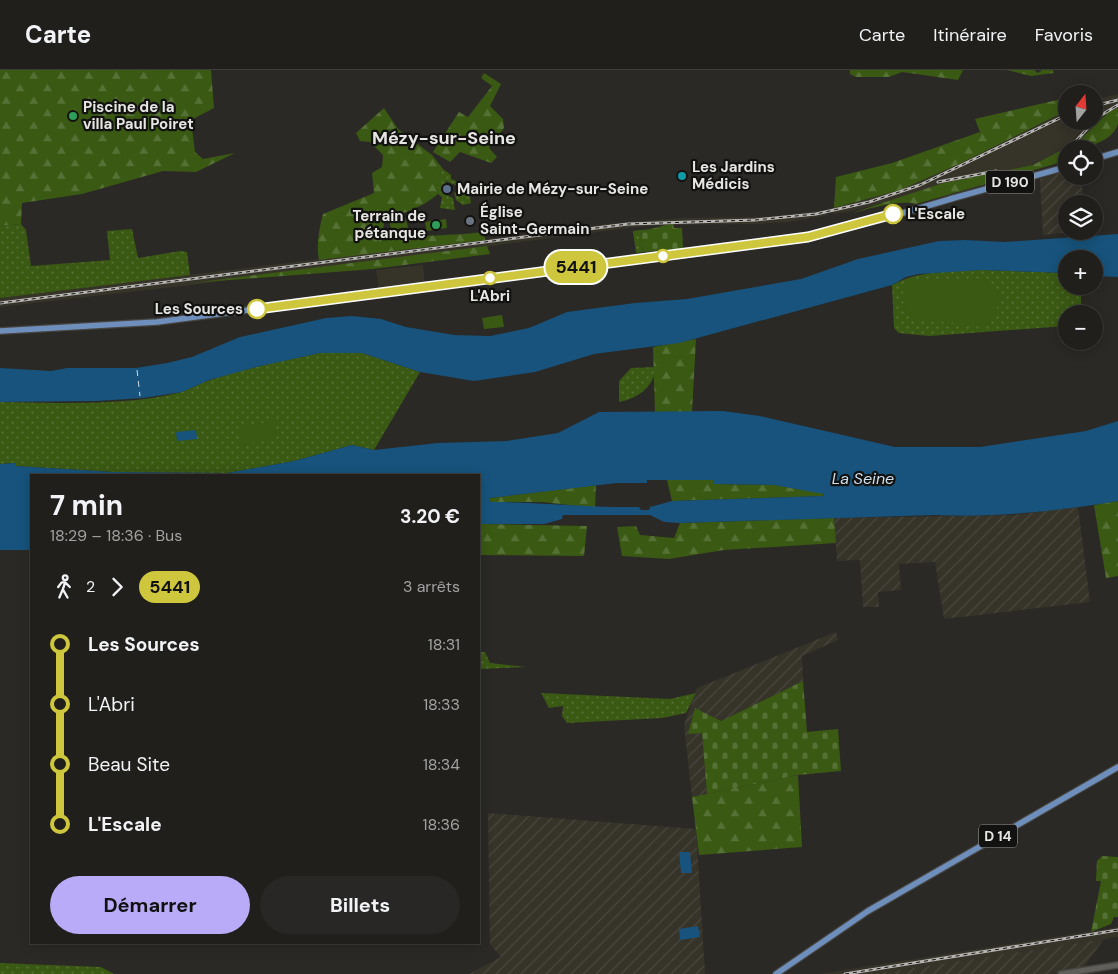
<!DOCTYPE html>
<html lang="fr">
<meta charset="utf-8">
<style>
:root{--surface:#201f1c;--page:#282725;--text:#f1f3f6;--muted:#a2a2a3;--line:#3d3d3b;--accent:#b9abf7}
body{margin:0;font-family:"DM Sans",sans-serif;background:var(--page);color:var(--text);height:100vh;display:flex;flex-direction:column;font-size:19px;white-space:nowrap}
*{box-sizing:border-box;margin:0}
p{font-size:16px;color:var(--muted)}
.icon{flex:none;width:28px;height:28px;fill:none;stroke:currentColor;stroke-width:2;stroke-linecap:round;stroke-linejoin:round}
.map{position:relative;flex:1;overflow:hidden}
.drawer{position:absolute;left:30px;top:404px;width:450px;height:470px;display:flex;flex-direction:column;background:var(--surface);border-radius:0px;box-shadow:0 2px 12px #0003,0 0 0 1px var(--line)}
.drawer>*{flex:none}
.badge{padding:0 10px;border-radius:16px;font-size:18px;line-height:32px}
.needle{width:32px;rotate:17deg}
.fabs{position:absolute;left:1058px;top:15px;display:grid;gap:10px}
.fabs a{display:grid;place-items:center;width:45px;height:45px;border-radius:50%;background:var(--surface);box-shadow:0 2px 12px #0003,0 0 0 1px var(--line);font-size:25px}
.map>.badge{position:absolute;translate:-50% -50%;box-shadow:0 0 0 2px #fff}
.legs{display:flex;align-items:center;gap:8px;height:55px;padding:0 20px;font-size:16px}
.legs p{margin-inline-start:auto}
.summary{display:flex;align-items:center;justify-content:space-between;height:85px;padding:0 20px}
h1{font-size:28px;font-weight:700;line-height:38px}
.button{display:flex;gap:10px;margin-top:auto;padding:10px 20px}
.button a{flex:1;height:58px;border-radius:30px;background:var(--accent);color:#111;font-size:20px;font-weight:700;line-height:58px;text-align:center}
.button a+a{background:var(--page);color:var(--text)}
ul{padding:0 20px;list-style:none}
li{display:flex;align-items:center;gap:18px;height:60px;font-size:19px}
li i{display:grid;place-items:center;width:8px;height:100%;margin:0 6px;background:currentColor}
li i::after{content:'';width:12px;height:12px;margin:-6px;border:4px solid;border-radius:50%;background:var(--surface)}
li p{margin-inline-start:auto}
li:first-child i{background:linear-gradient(#0000 50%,currentColor 0)}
li:last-child i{background:linear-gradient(currentColor 50%,#0000 0)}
header{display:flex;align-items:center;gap:30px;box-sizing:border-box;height:70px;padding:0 25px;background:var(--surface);border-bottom:1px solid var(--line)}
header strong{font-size:24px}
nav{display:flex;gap:28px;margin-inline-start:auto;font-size:18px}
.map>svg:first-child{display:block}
.built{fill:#363329}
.industrial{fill:url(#industrial-furrows)}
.grass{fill:url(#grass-dots)}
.forest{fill:url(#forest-firs)}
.cemetery{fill:url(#cemetery-stones)}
.pitch{fill:#3a5913}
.water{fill:#17537c;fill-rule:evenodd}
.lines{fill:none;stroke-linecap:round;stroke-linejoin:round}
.ferry{stroke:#cddfee;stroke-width:1;stroke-dasharray:6 5;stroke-linecap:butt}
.secondary-casing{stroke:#464541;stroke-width:8}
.primary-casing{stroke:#464541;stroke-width:8}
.secondary{stroke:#615f5a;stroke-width:5}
.primary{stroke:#6e8fbb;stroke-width:5.5}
.rail-casing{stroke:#b6b5b2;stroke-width:3}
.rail{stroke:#121210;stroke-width:1;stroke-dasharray:4;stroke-linecap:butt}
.line-1-casing{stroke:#fff;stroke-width:11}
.line-1{stroke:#cec73d;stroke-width:8}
.leisure-dot{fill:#2e9e5b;stroke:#121210;stroke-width:2}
.culture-dot{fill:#0f9aa8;stroke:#121210;stroke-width:2}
.service-dot{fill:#5c6f8a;stroke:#121210;stroke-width:2}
.stop-1-dot{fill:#fff;stroke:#cec73d;stroke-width:2.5}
.worship-dot{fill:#6b7280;stroke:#121210;stroke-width:2}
.labels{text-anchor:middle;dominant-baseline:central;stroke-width:4.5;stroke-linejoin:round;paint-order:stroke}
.shield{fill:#121210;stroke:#a6a6a3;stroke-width:1}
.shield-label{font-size:14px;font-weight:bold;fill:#e6e5e2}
.poi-label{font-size:15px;font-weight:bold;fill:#e6e5e2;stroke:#121210;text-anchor:start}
.stop-label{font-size:15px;font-weight:bold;fill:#e6e5e2;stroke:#121210;text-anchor:start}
.water-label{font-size:16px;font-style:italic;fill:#cddfee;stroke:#121210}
.quarter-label{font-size:18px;font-weight:bold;fill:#e6e5e2;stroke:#121210}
</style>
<header>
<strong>Carte</strong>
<nav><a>Carte</a><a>Itinéraire</a><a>Favoris</a></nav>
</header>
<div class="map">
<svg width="1118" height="904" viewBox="0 0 1118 904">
<defs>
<pattern id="industrial-furrows" width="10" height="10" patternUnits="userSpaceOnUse" patternTransform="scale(1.25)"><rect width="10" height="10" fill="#363329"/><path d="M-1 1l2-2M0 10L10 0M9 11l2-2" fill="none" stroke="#49473e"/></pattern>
<pattern id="grass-dots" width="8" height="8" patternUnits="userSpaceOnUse" patternTransform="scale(1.25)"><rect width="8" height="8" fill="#3a5913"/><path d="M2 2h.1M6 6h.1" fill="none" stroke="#567135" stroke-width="1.8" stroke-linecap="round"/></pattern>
<pattern id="forest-firs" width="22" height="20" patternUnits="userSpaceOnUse" patternTransform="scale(1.25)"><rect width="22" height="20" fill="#3a5913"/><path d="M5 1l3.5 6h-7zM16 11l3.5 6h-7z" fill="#567135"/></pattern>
<pattern id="cemetery-stones" width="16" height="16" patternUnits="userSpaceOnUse" patternTransform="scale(1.25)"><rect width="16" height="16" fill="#3a5913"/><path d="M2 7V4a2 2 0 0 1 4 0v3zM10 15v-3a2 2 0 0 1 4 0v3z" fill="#567135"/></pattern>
</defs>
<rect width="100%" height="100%" fill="#2b2925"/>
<path class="built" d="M1118,24V38L1110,41L1104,50L1079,71L1033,95L944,113L892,131L852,141L834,144L828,140L900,120L959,94L1066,41V51H1094V30Z
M823,140L829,145L788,152L754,154L661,155L628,158L191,215L0,237V228L625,152L684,148L770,147Z
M423,195L425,213L379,219L376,200Z
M1118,857V867L874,904H819Z"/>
<path class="industrial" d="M1066,101V106H1072L1073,115H1082L1083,134H1066V161H1080L1043,165L1040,109Z
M1078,437L1090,532L944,549L935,492L899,494L901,520L878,522L879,537H863L860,490L837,491L834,448L1014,445Z
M836,562L838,570L802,586L803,611L721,651L695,638L689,664L702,662L707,724L692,727L684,655L697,618Z
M488,743L696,759L705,904H469L501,887L490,874Z
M1104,869L1083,898L1051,904H874Z"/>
<path class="grass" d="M443,99L451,105V109L463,114L460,117L446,111L442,123L453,128L455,140L440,138L442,127L438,124L437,110Z
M464,116L469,121L471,133L463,135L456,130L454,123Z
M21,154L26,160L31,196L110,190L107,161L132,159L138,188L180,181L187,182L190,205L0,228V156Z
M640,160L643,182L636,183L633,161Z
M981,200L1066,203V216H1081V244H1066V256L929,266L899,263L894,258L892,215C920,200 950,202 981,200Z
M320,283H362L420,302L374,380L352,375L294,391L227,403L112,402L16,396V393L0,394V332C53,333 131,336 181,322C191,319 200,313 210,310C245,298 283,291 320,283Z
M656,297C654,317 637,329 619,332V311L631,298Z
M479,582H485L490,593L526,597L479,599Z
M541,623L670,629L696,623L686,643L662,648L567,653L562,646L563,636L549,638Z
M0,893L101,897L114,904H0Z"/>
<path class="forest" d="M0,0H211L214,38L191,50L195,82L203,89L235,83L196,102L163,101L82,124L22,133L21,154L0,156Z
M850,0H963L958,10L902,2L889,7H856L850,4Z
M1007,0H1034L1038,3L1042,0H1053L1054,3L1031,6Z
M484,3L501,14L490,36L503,49L504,58L489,78L497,87L491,93L460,82L450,92L433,82L459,42L468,47L492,16L481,8Z
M1066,28V41L959,94L900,120L834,138L836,107L892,93L980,62L975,49Z
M384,38L398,59L432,85L443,99L437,110L438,124C422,138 403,142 384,152L383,162L388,168C420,165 452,166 484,162L485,170L319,190C316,175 319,159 323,144L374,123L372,103L382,97L383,85L370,72L360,71L356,63Z
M1118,38C1118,43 1118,49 1118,54C1112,73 1083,79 1066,79V88L1055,94L916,134C900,129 865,140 849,144L943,113L1033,95L1079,71L1110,41Z
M487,176L490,184L373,199L191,213Z
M696,269L692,342L655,343L653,277Z
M667,410H714L715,414L775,415L824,423L823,426L672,431Z
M596,415L595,438L542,432H491L489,430L490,428Z
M1118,431V506L1106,508L1094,435Z
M834,448L836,473L724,480L669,489L622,486L617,457L636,456L640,465L674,468L680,453Z
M479,454L587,456L584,486L479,485Z
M798,705L802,777L699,785L692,727Z"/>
<path class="cemetery" d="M673,154L674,158H682L683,179L643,182L640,160C654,160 661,155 673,154Z
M803,611L807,662L838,659L841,701L798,705L707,724L702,663L688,664L695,638L721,651Z
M1102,786L1118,787V847H1114L1111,854L1091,862L1101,811H1096L1097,791Z"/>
<path class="pitch" d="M405,147L410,163L393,167L389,151Z
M446,149L447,158L427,161L425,152Z
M983,209L990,213L999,224L997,241L986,254L916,251L907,244L903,233V222L910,211Z
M502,245L504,257L484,259L482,248Z
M273,351L276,368L242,375L238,358Z"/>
<path class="water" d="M1118,164V207L1094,206V189H1066V203L981,200L919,204L906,207L892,215L679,273L594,284L535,302L474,311L420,302L362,283H320L256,297L209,310L182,322L143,328L97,331L0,332V298L51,301L67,298H136L167,293L192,287L240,267L326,248L352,246L381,249L406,257L454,265L490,266L529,258L567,242L635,233L687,229L801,209L858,189L939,171L965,170L1005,172Z
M723,341L760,346L895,377H980L1086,361L1118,351V431C1057,441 997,448 935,445L680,453L664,452L650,445H563L562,449L544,454H479V405H31V480H0V394L16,393V396L112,402L227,403L294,391L352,375L374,380L438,373L507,371L558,363L599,342ZM647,410H713L714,414L774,415L824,424L823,426L672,431L650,437L649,440H641L639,437C589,438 541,432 491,432L489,430L490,428L617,413H647Z
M196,360L197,369L177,371L176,362Z
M679,782H690L692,803H681Z
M698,856L700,867L680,870L679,859Z"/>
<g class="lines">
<path class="ferry" d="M137,300L140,326"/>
<g class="secondary-casing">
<path id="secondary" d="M1061,904L1118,895"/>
</g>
<g class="primary-casing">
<path id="primary" d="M1094,89L1118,82
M950,129L1066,97
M0,261L157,252L808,167L886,148L954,128
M776,904L868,841L1118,697"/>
</g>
<use href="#secondary" class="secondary"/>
<use href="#primary" class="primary"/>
<g class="rail-casing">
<path id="rail" d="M1094,36L1118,30
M1077,70L1098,47L1118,35
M938,112L996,101
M0,233L628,154L755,150L816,144L869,132L920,115L1066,45
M845,904L1118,860"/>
</g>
<use href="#rail" class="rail"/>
</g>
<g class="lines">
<g class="line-1-casing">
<path id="line-1" d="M257,239L808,167L893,144"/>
</g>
<use href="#line-1" class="line-1"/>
</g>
<g class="leisure-dot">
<circle cx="73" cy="46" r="5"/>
<circle cx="436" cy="155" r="5"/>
</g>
<circle class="culture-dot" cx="682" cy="106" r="5"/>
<circle class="service-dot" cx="447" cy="119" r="5"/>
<g class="stop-1-dot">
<circle cx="893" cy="144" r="9"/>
<circle cx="663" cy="186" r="6"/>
<circle cx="490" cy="208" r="6"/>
<circle cx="257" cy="239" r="9"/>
</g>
<circle class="worship-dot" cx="470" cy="151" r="5"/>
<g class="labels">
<g class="shield">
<rect x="986" y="100.5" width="48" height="23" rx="4"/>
<rect x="979" y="754.5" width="38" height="23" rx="4"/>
</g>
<g class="shield-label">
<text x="1010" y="112">D 190</text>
<text x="998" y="766">D 14</text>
</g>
<g class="poi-label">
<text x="83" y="37">Piscine de la<tspan x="83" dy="17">villa Paul Poiret</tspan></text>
<text x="692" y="97">Les Jardins<tspan x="692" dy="17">Médicis</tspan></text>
<text x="457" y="119">Mairie de Mézy-sur-Seine</text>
<text x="480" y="142">Église<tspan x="480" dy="17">Saint-Germain</tspan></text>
<text x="426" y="146" text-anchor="end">Terrain de<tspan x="426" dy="17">pétanque</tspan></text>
</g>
<g class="stop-label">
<text x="907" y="144">L'Escale</text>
<text x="490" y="226" text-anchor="middle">L'Abri</text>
<text x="243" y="239" text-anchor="end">Les Sources</text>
</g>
<g class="water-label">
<text x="863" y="408">La Seine</text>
</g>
<g class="quarter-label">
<text x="444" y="68">Mézy-sur-Seine</text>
</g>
</g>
</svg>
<div class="fabs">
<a><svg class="needle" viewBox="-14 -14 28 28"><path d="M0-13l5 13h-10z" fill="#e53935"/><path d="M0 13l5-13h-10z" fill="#a2a2a3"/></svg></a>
<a><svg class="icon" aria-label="locate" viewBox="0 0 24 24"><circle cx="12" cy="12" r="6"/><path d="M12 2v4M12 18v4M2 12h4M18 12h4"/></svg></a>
<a><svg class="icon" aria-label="layers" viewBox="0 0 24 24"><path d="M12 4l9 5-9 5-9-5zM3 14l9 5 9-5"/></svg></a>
<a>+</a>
<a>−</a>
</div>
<b class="badge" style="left:576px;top:197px;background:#cec73d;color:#111">5441</b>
<section class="drawer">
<div class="summary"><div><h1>7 min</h1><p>18:29 – 18:36 · Bus</p></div><b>3.20 €</b></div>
<div class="legs"><svg class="icon" aria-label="walk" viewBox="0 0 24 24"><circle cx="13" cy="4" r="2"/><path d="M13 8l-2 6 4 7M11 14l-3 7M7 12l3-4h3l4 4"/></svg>2<svg class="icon" aria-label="forward" viewBox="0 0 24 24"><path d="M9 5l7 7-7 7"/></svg><b class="badge" style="background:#cec73d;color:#111">5441</b><p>3 arrêts</p></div>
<ul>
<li><i style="color:#cec73d"></i><b>Les Sources</b><p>18:31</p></li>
<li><i style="color:#cec73d"></i><span>L'Abri</span><p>18:33</p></li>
<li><i style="color:#cec73d"></i><span>Beau Site</span><p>18:34</p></li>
<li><i style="color:#cec73d"></i><b>L'Escale</b><p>18:36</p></li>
</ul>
<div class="button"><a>Démarrer</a><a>Billets</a></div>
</section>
</div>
